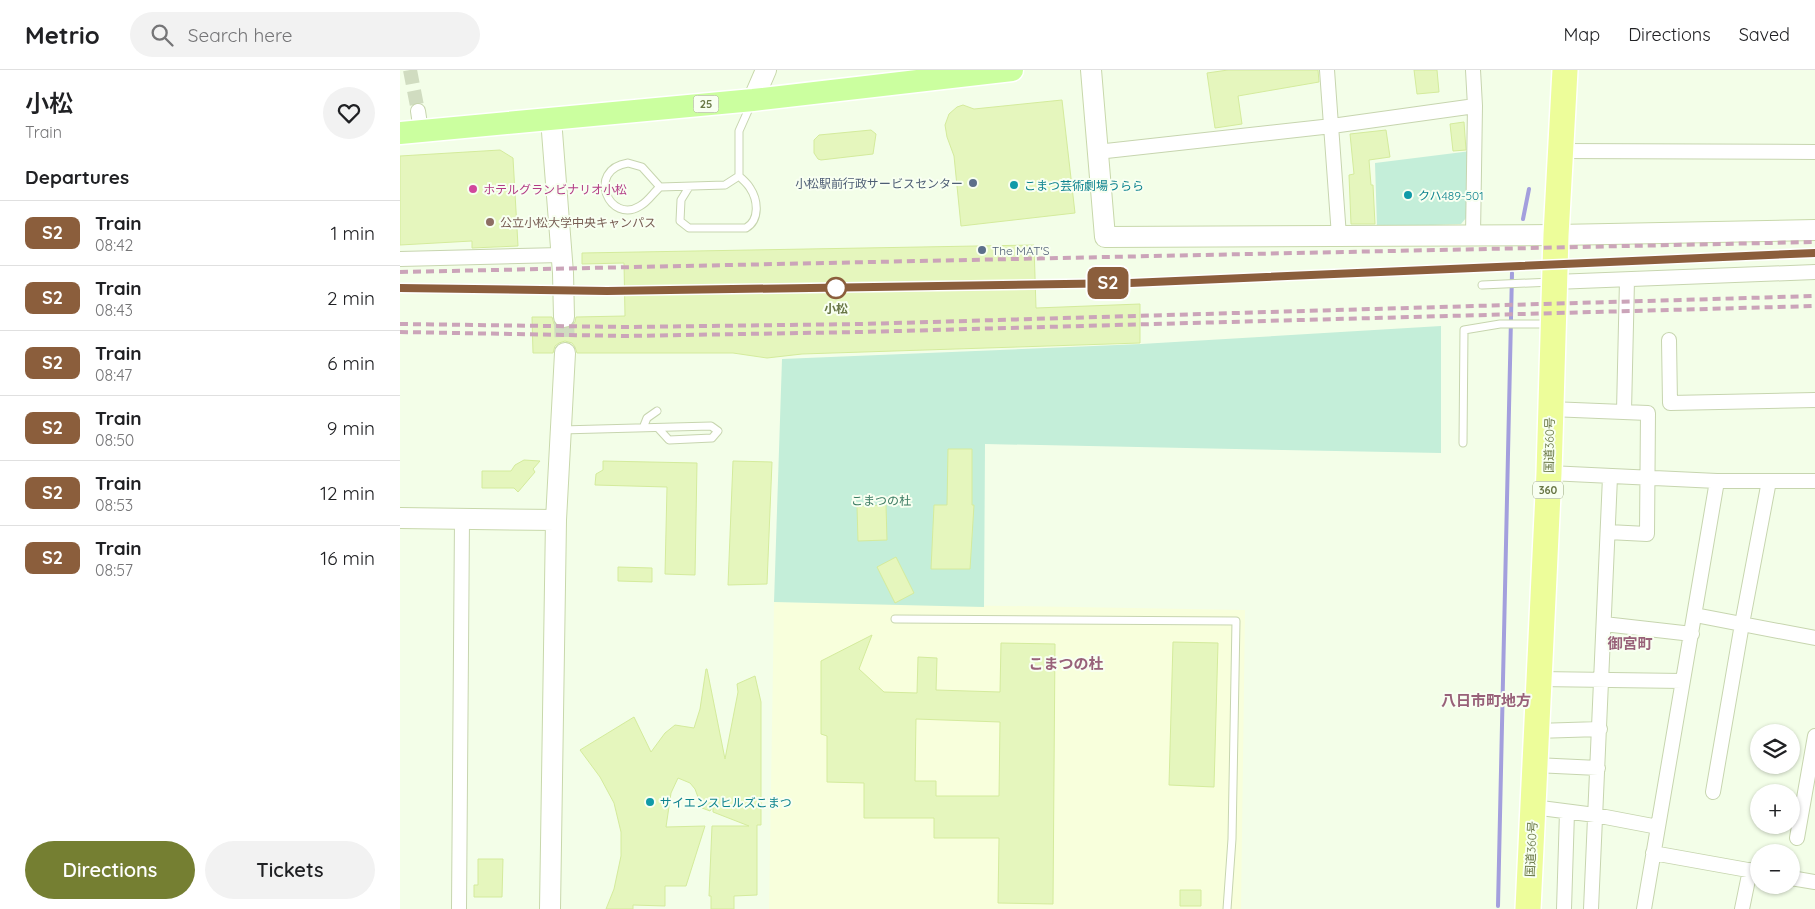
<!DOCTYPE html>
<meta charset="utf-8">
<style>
:root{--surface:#fff;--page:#f2f2f2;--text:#202124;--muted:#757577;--line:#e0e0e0;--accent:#757f32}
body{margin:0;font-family:Quicksand,"Noto Sans JP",sans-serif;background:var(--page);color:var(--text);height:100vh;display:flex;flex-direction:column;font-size:19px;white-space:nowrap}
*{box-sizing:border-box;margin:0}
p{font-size:16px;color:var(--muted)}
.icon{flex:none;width:28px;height:28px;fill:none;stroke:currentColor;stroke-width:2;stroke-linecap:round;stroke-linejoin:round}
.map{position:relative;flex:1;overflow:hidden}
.panel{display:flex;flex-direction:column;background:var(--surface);width:400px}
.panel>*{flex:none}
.badge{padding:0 10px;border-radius:8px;font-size:18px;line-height:32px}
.fabs{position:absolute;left:1350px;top:654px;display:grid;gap:10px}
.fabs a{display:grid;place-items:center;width:50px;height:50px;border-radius:50%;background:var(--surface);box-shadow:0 1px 4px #0004;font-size:25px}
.map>.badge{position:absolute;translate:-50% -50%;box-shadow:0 0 0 2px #fff}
h2{padding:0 25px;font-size:19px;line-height:45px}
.round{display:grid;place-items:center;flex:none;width:52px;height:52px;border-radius:26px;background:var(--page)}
.headline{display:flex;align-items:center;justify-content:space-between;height:85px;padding:0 25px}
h1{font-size:24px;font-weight:600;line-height:38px}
.cta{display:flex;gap:10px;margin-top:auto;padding:10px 25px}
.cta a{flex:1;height:58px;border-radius:30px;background:var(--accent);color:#fff;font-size:20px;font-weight:600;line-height:58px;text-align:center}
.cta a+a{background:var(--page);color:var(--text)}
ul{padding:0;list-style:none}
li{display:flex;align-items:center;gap:15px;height:65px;padding:0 25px;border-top:1px solid var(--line)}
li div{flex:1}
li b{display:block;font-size:19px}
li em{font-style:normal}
li .badge{min-width:55px;font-weight:700;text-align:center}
header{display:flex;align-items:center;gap:30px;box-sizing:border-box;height:70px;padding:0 25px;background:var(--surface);border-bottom:1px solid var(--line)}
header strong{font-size:24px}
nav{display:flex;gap:28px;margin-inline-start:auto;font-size:18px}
.search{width:350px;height:45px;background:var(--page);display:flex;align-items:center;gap:12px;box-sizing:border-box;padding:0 18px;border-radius:28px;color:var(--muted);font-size:19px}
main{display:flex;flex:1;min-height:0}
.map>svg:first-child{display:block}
.commercial{fill:#f8ffdc}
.green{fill:#c4eed9}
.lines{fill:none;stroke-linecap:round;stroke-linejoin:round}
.stream{stroke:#a39fdd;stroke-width:4}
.building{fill:#e5f6bd;stroke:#d4eb9c;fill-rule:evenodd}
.street-tunnel{stroke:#d0dcc0;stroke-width:14;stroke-dasharray:14 7;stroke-linecap:butt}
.secondary-tunnel{stroke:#d0dcc0;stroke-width:20;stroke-dasharray:20 10;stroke-linecap:butt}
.lane-casing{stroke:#c7d5af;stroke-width:9}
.street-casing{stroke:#c7d5af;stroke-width:16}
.secondary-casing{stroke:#c8d8ab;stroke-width:22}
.primary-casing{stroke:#fff;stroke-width:25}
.highway-casing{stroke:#fff;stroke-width:28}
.lane{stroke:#fff;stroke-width:7}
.street{stroke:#fff;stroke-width:14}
.secondary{stroke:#fff;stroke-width:20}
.primary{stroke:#cbff9f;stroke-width:22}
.highway{stroke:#edfd9a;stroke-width:25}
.rail{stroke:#cba4b9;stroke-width:4;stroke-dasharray:8 5;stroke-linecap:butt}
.line-casing{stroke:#fff;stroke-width:11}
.line{stroke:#8b5e3c;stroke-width:8}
.service-dot{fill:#5c6f8a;stroke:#f8fff1;stroke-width:2}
.culture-dot{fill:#0f9aa8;stroke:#f8fff1;stroke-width:2}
.hotel-dot{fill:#d1479c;stroke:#f8fff1;stroke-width:2}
.education-dot{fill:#8d6e63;stroke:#f8fff1;stroke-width:2}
.stop-dot{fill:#fff;stroke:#8b5e3c;stroke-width:2.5}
.labels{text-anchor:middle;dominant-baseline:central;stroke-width:4;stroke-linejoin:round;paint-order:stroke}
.shield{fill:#f8fff1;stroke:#94a079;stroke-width:1}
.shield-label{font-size:11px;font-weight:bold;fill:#697746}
.service-label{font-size:12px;fill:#4e5e75;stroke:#f8fff1;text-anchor:end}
.culture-label{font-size:12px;fill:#0d838f;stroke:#f8fff1;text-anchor:start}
.hotel-label{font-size:12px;fill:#b23c85;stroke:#f8fff1;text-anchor:start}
.education-label{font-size:12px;fill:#785e54;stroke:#f8fff1;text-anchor:start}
.stop-label{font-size:12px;font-weight:bold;fill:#697746;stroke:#f8fff1}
.street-label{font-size:12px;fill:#697746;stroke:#f8fff1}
.park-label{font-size:12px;fill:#3c7c63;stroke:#f8fff1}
.quarter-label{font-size:15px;font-weight:bold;fill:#986179;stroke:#f8fff1}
</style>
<header>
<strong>Metrio</strong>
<div class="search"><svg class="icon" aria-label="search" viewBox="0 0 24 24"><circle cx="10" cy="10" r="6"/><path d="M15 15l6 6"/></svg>Search here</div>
<nav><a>Map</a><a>Directions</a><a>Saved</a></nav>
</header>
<main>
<section class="panel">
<div class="headline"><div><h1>小松</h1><p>Train</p></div><a class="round"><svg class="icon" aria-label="heart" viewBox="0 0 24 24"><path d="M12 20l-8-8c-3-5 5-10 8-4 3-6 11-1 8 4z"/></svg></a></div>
<h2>Departures</h2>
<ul>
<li><span class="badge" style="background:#8b5e3c;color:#fff">S2</span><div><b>Train</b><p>08:42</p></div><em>1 min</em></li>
<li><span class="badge" style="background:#8b5e3c;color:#fff">S2</span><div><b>Train</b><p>08:43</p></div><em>2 min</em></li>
<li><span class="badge" style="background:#8b5e3c;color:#fff">S2</span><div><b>Train</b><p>08:47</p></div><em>6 min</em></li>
<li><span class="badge" style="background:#8b5e3c;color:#fff">S2</span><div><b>Train</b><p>08:50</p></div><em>9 min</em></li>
<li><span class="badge" style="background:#8b5e3c;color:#fff">S2</span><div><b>Train</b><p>08:53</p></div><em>12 min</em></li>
<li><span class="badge" style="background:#8b5e3c;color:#fff">S2</span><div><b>Train</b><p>08:57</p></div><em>16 min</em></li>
</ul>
<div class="cta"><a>Directions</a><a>Tickets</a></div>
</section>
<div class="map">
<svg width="1415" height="839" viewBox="0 0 1415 839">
<rect width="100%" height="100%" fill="#f3fee8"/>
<path class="commercial" d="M374,532L845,540L841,839H369Z"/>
<path class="green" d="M1071,81L1066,148L1061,154L977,157L975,93Z
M1041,256V383L585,374L584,537L374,532L382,289L741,274Z"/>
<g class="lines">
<path class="stream" d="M1123,149L1129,119
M1098,836L1112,203"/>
</g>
<path class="building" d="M828,0H918L919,12L838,26L842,54L815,58L807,3Z
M1014,0H1037L1039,22L1017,24Z
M662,30L675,143L561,156L554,86L547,67L545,55L549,44L557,37L563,35L574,39Z
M1064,52L1066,80L1053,81L1050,54Z
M471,60L476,64L473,84L421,90L418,89L414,83V70L419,65Z
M986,60L990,87L969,90L971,115H973L975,154H951L949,105L954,104L950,64Z
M100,80L113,88L118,176L72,178V171L0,175V86Z
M634,175L636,238L740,234V273L402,284L367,288L333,283H177L175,277L172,273L165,271L159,273L155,276L153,283H133L132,247H152L154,254L158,257L164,259L171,257L175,252L176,247L225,246L224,193L182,194V183Z
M548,379H572V435H574L570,499H531L534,435H547Z
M124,390L140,391L133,399L135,402L118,422L114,418H82V401H111L115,395Z
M203,391L297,393L295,505L265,504L267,417L195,415L196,404L203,400Z
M333,391L372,392L367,514L328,515Z
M486,435L487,470L458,471L457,436Z
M496,487L514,523L495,533L477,497Z
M218,497L252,498V512L218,511Z
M472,565L459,599L484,622L517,623L518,587L537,588L536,620L600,622L601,573L655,574L653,834L598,833L599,768H534V748H464V713L427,712V666L421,664V591ZM516,649L600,652L599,726H536V711H515Z
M773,572L818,573L814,717L769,715Z
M306,599H307L325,689L338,622L337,614L355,606L361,632V755H357V825L334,826V839H311V826H309L312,756H349L313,742V736L310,741L302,738L295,719L290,713L278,708L271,723L266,757L305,756L286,816H265V836L233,835V839H206L214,819L221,786V762L214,733L200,707L180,680L234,647L251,682L265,663L275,655L294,658L300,639Z
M78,789H103L102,827H74V815H78Z
M780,820H801V836H780Z"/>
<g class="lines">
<path class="street-tunnel" d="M10,0L18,41"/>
<path class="secondary-tunnel" d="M164,247L165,283"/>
<g class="lane-casing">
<path id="lane" d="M228,93L242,97L260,117C253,123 248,132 240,136C210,155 185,100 228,93Z
M260,117L325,115L339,106V61L351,34
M289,117L281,130L280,151L289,158H346C360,150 358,130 350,118C347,113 343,110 339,106
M1082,215L1152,212
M243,358L247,348L257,341
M161,360L311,356L318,361L312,368L269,370L258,358
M1063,373L1064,260L1100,254H1150
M495,549L836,551L832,769L827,839"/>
</g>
<g class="street-casing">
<path id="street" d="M927,0L939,166
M18,41L21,61
M1160,81L1415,82
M697,82L932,56L1075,36
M1073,165L1075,36L1073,0
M0,189L161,185
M1154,212L1415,202
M1269,270L1270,333L1415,330
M1150,339L1248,343L1247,464L1208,462
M1224,341L1227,210
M1149,403L1317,411H1415
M1295,545L1415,568
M1204,554L1292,564
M1139,609L1283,611
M1136,661L1200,659
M1135,695L1198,698
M1313,722L1342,554L1369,411
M1133,737L1195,745L1258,757
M1397,768L1415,666
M1253,783L1359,802
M1391,808L1415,812
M59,839L62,449
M1164,839L1167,742
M1191,839L1210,407
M1244,839L1317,411
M1342,839L1350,800"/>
</g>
<g class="secondary-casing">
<path id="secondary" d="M691,0L705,167L1156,165L1415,160
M353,30L366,0
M151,49L163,203L164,247
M0,448L156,450L165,283
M150,839L156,450"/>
</g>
<g class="primary-casing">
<path id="primary" d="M0,63L353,30L612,0"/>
</g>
<g class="highway-casing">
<path id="highway" d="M1128,839L1149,403L1156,165L1165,0"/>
</g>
<use href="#lane" class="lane"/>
<use href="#street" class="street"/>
<use href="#secondary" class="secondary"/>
<use href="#primary" class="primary"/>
<use href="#highway" class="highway"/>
<path class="rail" d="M0,202L1415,172
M0,218L207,221L730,213L1415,183
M0,254L226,257L461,254L1415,226
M0,262L226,266L461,262L1415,236"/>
</g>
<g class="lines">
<g class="line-casing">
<path id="line" d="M0,218L207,221L730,213L1415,183"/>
</g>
<use href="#line" class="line"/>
</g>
<g class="service-dot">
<circle cx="573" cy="113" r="5"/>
<circle cx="582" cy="180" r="5"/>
</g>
<g class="culture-dot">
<circle cx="614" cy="115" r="5"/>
<circle cx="1008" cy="125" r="5"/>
<circle cx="250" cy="732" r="5"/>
</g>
<circle class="hotel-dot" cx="73" cy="119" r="5"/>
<circle class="education-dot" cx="90" cy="152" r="5"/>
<circle class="stop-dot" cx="436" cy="218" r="10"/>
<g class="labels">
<g class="shield">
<rect x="293.5" y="25.5" width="25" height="17" rx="4"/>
<rect x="1133" y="411.5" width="30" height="17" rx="4"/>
</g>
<g class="shield-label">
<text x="306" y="34">25</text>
<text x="1148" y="420">360</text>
</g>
<g class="service-label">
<text x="563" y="113">小松駅前行政サービスセンター</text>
<text x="592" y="180" text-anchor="start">The MAT'S</text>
</g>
<g class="culture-label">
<text x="624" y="115">こまつ芸術劇場うらら</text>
<text x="1018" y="125">クハ489-501</text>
<text x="260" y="732">サイエンスヒルズこまつ</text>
</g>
<g class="hotel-label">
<text x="83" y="119">ホテルグランビナリオ小松</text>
</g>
<g class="education-label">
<text x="100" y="152">公立小松大学中央キャンパス</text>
</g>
<g class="stop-label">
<text x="436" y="238">小松</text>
</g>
<g class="street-label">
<text transform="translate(1149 375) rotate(-89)">国道360号</text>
<text transform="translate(1131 779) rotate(-87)">国道360号</text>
</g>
<g class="park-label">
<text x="481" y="430">こまつの杜</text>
</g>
<g class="quarter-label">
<text x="1230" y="573">御宮町</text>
<text x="666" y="593">こまつの杜</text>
<text x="1086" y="630">八日市町地方</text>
</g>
</g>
</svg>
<div class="fabs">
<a><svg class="icon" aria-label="layers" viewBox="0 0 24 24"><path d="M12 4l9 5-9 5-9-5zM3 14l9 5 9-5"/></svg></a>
<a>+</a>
<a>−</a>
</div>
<b class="badge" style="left:708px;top:213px;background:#8b5e3c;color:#fff">S2</b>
</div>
</main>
